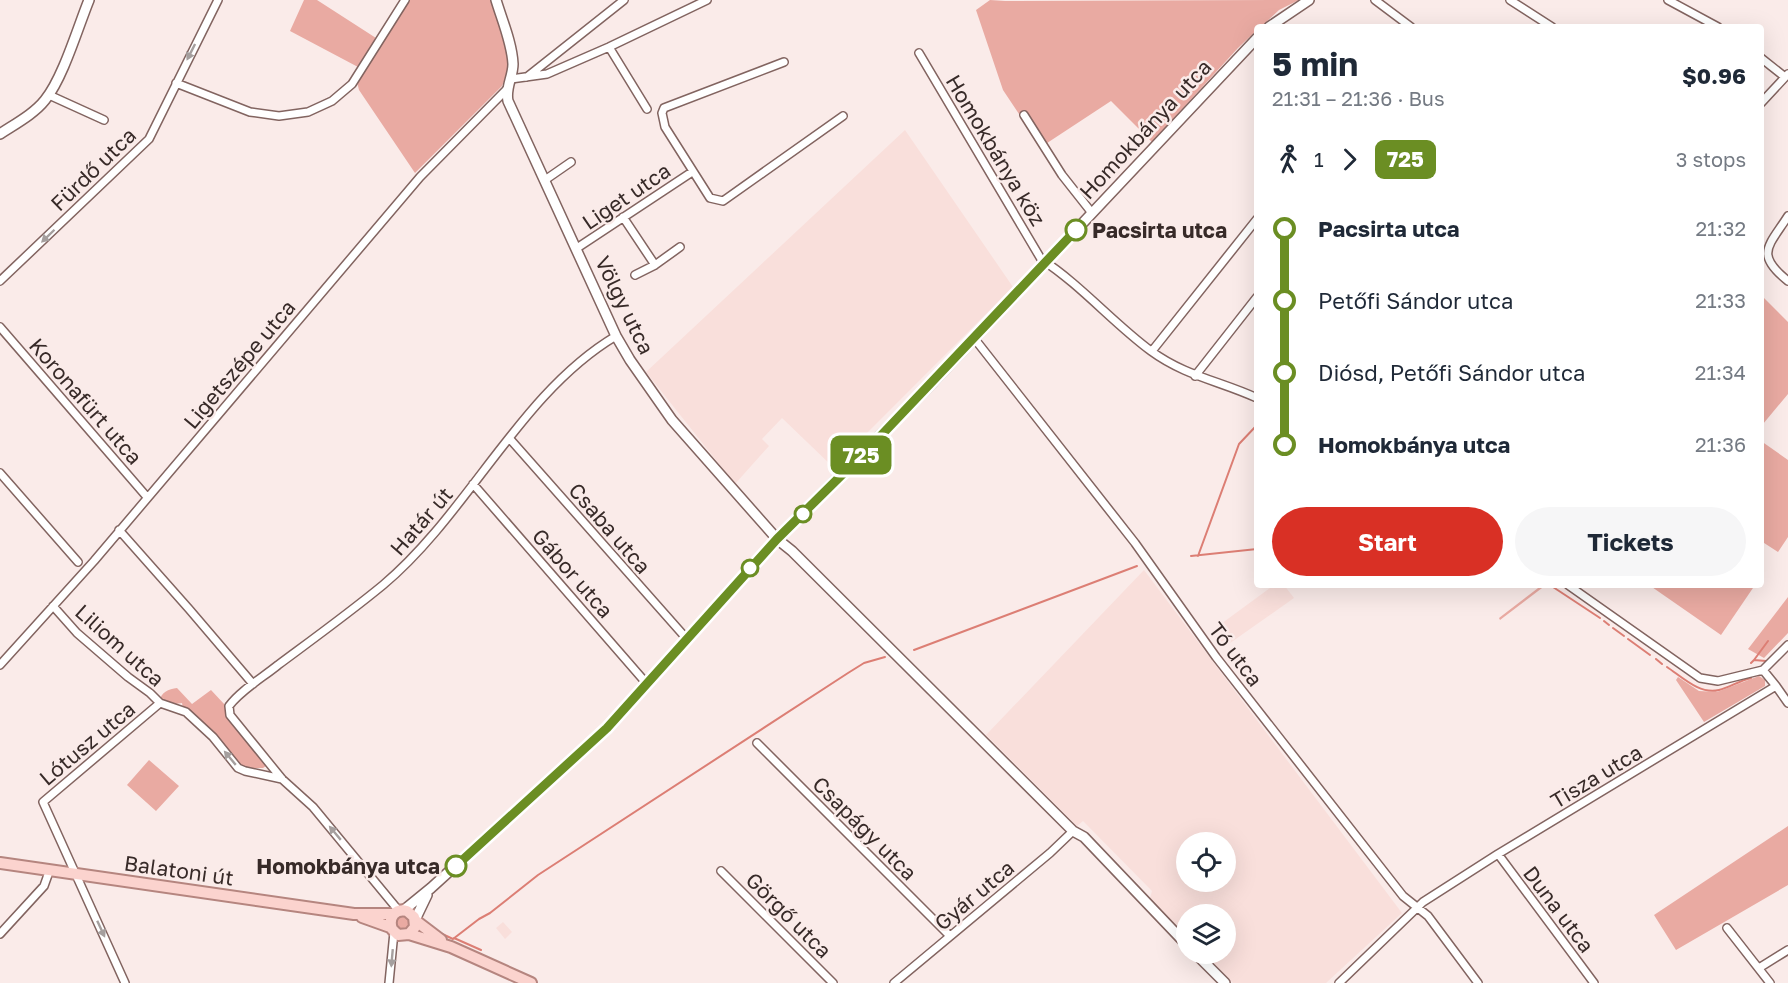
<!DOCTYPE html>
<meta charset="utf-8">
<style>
:root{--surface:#fff;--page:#f6f6f7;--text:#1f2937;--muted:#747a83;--accent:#d93025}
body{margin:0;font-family:"Golos Text",sans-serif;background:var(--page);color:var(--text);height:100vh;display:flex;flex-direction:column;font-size:22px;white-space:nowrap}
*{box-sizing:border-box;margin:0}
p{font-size:20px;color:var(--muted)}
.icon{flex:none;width:33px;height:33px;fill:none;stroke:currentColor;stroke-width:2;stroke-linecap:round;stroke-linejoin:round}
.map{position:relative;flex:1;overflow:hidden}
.sheet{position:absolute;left:1254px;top:24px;width:510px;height:564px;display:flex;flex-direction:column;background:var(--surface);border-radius:6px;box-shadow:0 6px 24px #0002}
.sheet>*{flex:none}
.badge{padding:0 12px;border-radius:9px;font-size:21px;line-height:39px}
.tools{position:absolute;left:1176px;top:832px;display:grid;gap:12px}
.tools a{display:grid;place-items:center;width:60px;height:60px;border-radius:50%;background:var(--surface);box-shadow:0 6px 24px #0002;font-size:30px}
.map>.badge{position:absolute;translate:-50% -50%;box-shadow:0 0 0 3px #fff}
.legs{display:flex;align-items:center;gap:9px;height:66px;padding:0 18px;font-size:20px}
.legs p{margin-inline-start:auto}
.head{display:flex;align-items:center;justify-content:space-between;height:102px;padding:0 18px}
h1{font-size:33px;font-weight:700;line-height:45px}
.button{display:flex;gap:12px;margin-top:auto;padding:12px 18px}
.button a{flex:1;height:69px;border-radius:36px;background:var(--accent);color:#fff;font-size:24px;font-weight:700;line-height:69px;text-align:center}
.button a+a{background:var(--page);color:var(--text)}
ul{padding:0 18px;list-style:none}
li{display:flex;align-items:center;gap:21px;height:72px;font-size:22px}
li i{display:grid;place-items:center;width:9px;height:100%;margin:0 8px;background:currentColor}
li i::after{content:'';width:15px;height:15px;margin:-8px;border:4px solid;border-radius:50%;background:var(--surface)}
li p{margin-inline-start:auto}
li:first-child i{background:linear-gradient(#0000 50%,currentColor 0)}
li:last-child i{background:linear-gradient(currentColor 50%,#0000 0)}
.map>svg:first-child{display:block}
.built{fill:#f9dfdb;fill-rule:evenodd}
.green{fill:#e9aaa2}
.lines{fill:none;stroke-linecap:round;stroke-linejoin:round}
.stream{stroke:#dc7e74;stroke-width:2}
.street-casing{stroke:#826460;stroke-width:10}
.secondary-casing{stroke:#826460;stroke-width:12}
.primary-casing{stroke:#b5857f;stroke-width:14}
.street{stroke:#fff;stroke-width:7}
.secondary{stroke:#fff;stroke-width:9}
.primary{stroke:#fbd3ce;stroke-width:10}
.oneway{fill:#a59f9e}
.line-1-casing{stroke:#fff;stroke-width:14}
.line-1{stroke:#6b8e23;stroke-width:9}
.stop-1-dot{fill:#fff;stroke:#6b8e23;stroke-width:3}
.labels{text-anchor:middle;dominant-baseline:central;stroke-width:5;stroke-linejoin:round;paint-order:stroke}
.street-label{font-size:21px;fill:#372a28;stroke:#faebe9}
.stop-label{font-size:21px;font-weight:bold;fill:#372a28;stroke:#faebe9;text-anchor:start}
</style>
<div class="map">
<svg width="1788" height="983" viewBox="0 0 1788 983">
<rect width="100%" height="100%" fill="#faebe9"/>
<path class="built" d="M905,130L1013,287L833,467L782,418L762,439L769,446L735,484L646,372Z
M1144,570L1402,913L1326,983H1233L1205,954H1226V915H1186V935L1150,898L1152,891L1083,821L1077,826L986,735ZM1186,843H1226V882H1186Z
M1274,585H1284L1294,598L1223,648L1210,632Z
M503,922L512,932L505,939L496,928Z"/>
<path class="green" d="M304,0H317L376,38L358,67L290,31Z
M409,0H492L507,55V75L502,86L415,173L359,90L357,82Z
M990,0L1005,1L1299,0L1279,10L1261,27H1257V30L1238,48L1152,142L1111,101L1041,147L1003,90L976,10Z
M1761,295L1788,322V394L1763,424L1761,423Z
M1761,441L1788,460V537L1778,552L1761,541Z
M1542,585H1546L1500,620L1499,618Z
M1649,585H1755L1721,635Z
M1788,597V633L1764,658L1748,649Z
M1759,676L1765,680V686L1704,722L1676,680L1678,677L1699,691L1717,692Z
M177,688L192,704L211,690L225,705L227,717L265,762L266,766L263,768H238L183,708L182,703L168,705L160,702C160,692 169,689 177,688Z
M149,760L179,786L156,811L127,785Z
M1788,826V885L1676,950L1654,915Z
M396 923a7 7 0 1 1 14 0a7 7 0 1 1-14 0Z"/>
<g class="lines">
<path class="stream" d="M1257,404V409
M1191,556L1257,549
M1198,556L1239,444L1257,425
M1553,587L1600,618
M1604,621L1609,625
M1613,628L1624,636
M1628,639L1650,655
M914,650L1137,566
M1656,659L1662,664
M1754,660L1768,641
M1751,663L1754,660L1766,661
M1667,667C1682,677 1700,695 1719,690C1730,687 1739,681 1751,678V673
M438,932L453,939L479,919L490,913L538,875L848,673L864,663L885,657
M454,938L481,950"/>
<g class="street-casing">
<path id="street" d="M1375,0L1411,27
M1510,0L1552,27
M1668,0L1718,27
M609,47L647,109
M919,53L1041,259C1081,285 1113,323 1151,351C1185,376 1220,381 1257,398
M1761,58L1785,77
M784,62L664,108L662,113L665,127L710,198L723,201L843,116
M527,77L624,0
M511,79L547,74L609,47L707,0
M176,83L250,112L279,116L308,112L332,101L352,84L405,0
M49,95L104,120
M1761,103L1788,74
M1024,115L1062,175L1092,213
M545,180L571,162
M1788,216C1769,246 1754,254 1788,281
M623,217L655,265
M577,248L692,172
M635,275L655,265L680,247
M0,281L149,139L218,0
M0,327L147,497
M974,338L1135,543L1216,657L1403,896L1428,916L1478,983
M1152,351L1257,219
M1195,376L1257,297
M510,439L686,638
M0,473L78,562
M473,484L647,684
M119,530L189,609L253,684
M1568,585L1700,678L1718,681L1763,670
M53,606L77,633L128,677L150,693L160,703L186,712L213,737L238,768L245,771L282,779
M0,665L94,561L420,177L507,89
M1763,670L1788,645
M1776,686L1788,703
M757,743L950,936
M1498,854L1594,983
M721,871L833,983
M399,911L313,807L282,779L230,715L229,706C241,690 262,678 278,665C313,639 349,613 383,585C469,513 520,393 616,336
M1727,928L1770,983
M0,934L44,886L49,872
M1759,968L1788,950
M125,983L43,802L160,703
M389,983L394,932
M894,983L1050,853L1073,831
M1339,983L1423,902L1498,854L1776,686L1763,670"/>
</g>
<g class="secondary-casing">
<path id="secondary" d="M496,0C502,20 512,43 513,64C513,77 505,88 508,101L616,336L630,360L672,420L777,539L792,551L1073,831L1084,837L1186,944
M1269,27L1309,0
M0,134C15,124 34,114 45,100C63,78 78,27 89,0
M404,910L431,888L607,728L777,539L933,382L1257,38
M415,920L427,895
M1196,954L1225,983"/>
</g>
<g class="primary-casing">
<path id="primary" d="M0,863L354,914H393
M362,917L390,927
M416,921L441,940
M409,934L415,927L414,917L407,911C395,908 388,918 392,929L398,935L409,934L451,947L531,983"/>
</g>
<use href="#street" class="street"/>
<use href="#secondary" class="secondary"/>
<use href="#primary" class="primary"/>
</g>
<defs><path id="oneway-solid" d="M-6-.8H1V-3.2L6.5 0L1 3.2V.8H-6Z" transform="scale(1.5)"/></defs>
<g class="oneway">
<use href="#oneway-solid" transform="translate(191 52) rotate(117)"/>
<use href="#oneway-solid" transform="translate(48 236) rotate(136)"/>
<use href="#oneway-solid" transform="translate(230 758) rotate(-130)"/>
<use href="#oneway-solid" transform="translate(335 833) rotate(-130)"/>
<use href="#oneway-solid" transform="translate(101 929) rotate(65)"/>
<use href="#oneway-solid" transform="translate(392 958) rotate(95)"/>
</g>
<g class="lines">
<g class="line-1-casing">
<path id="line-1" d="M456,866L607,728L777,539L872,445L1076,230"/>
</g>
<use href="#line-1" class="line-1"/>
</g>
<g class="stop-1-dot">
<circle cx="1076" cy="230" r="10"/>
<circle cx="803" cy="514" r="8"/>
<circle cx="750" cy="568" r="8"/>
<circle cx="456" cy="866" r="10"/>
</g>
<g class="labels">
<g class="street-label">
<text transform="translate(1145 129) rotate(-47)">Homokbánya utca</text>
<text transform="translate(996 150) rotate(59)">Homokbánya köz</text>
<text transform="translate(93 169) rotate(-44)">Fürdő utca</text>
<text transform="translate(626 196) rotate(-34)">Liget utca</text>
<text transform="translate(625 305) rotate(64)">Völgy utca</text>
<text transform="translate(239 364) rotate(-50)">Ligetszépe utca</text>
<text transform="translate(86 401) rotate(49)">Koronafürt utca</text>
<text transform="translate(421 521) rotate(-49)">Határ út</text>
<text transform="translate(610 528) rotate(49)">Csaba utca</text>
<text transform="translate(573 573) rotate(49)">Gábor utca</text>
<text transform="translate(120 645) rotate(42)">Liliom utca</text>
<text transform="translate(1236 654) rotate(53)">Tó utca</text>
<text transform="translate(87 743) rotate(-40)">Lótusz utca</text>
<text transform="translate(1596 776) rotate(-31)">Tisza utca</text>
<text transform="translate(865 828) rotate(45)">Csapágy utca</text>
<text transform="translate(179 870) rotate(8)">Balatoni út</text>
<text transform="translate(974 895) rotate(-40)">Gyár utca</text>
<text transform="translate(1559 909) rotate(53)">Duna utca</text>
<text transform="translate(789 915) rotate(45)">Görgő utca</text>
</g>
<g class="stop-label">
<text x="1092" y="230">Pacsirta utca</text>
<text x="440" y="866" text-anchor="end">Homokbánya utca</text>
</g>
</g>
</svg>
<div class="tools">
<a><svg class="icon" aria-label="locate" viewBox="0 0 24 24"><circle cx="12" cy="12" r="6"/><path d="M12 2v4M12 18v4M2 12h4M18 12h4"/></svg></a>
<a><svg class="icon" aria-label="layers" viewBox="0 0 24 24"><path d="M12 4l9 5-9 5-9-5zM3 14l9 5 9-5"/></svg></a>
</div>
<b class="badge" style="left:861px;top:455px;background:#6b8e23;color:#fff">725</b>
<section class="sheet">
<div class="head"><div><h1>5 min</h1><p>21:31 – 21:36 · Bus</p></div><b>$0.96</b></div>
<div class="legs"><svg class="icon" aria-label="walk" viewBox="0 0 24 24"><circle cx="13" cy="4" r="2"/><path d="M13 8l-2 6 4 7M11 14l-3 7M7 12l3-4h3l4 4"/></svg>1<svg class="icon" aria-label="forward" viewBox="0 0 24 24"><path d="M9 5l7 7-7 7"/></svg><b class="badge" style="background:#6b8e23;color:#fff">725</b><p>3 stops</p></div>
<ul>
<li><i style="color:#6b8e23"></i><b>Pacsirta utca</b><p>21:32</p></li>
<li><i style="color:#6b8e23"></i><span>Petőfi Sándor utca</span><p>21:33</p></li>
<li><i style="color:#6b8e23"></i><span>Diósd, Petőfi Sándor utca</span><p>21:34</p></li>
<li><i style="color:#6b8e23"></i><b>Homokbánya utca</b><p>21:36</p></li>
</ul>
<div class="button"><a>Start</a><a>Tickets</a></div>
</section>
</div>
